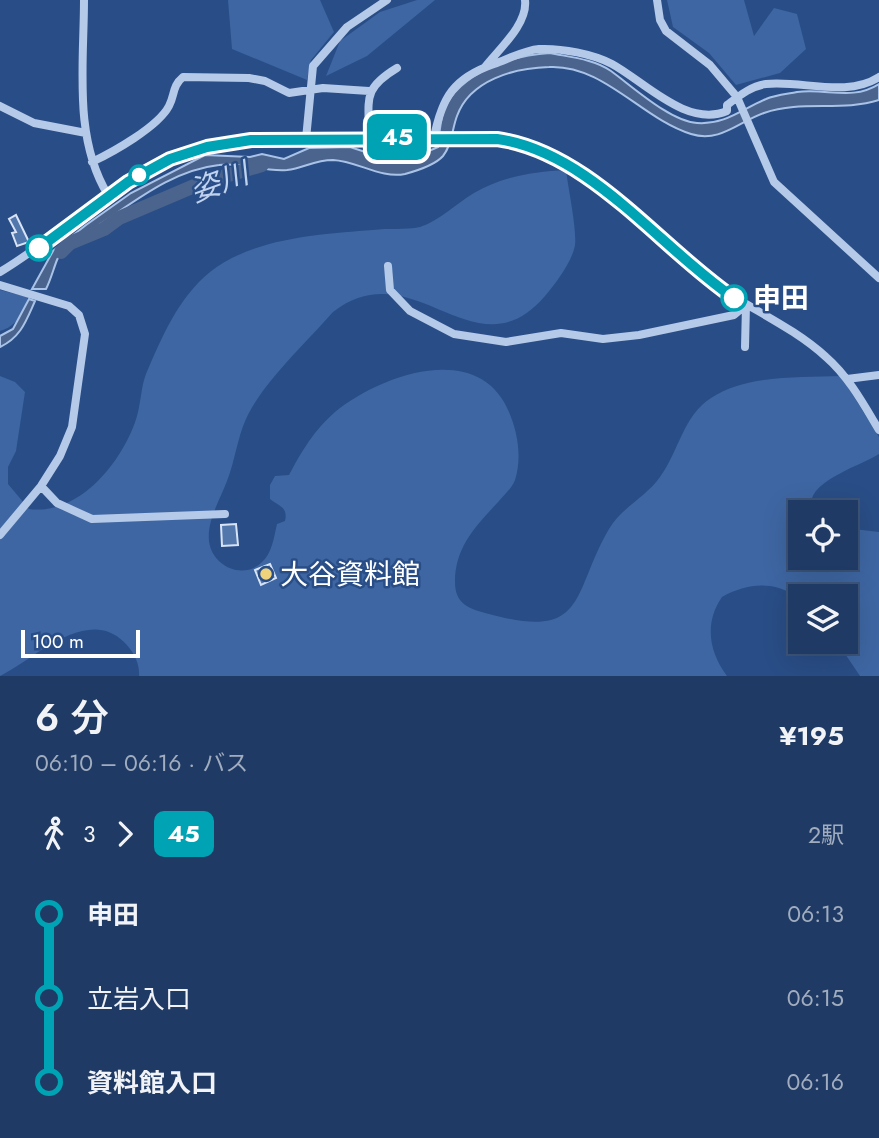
<!DOCTYPE html>
<html lang="ja">
<meta charset="utf-8">
<style>
:root{--surface:#1f3a64;--page:#2c456d;--text:#f1f3f6;--muted:#a1adbf;--line:#3c5478}
body{margin:0;font-family:Jost,"Noto Sans JP",sans-serif;background:var(--page);color:var(--text);height:100vh;display:flex;flex-direction:column;font-size:26px;white-space:nowrap}
*{box-sizing:border-box;margin:0}
p{font-size:23px;color:var(--muted)}
.icon{flex:none;width:38px;height:38px;fill:none;stroke:currentColor;stroke-width:2;stroke-linecap:round;stroke-linejoin:round}
.map{position:relative;height:676px;overflow:hidden}
.drawer{display:flex;flex-direction:column;background:var(--surface);flex:1}
.drawer>*{flex:none}
.badge{padding:0 14px;border-radius:10px;font-size:24px;line-height:46px}
.controls{position:absolute;left:788px;top:500px;display:grid;gap:14px}
.controls a{display:grid;place-items:center;width:70px;height:70px;border-radius:0px;background:var(--surface);box-shadow:0 7px 28px #0002,0 0 0 2px var(--line);font-size:35px}
.scale{position:absolute;left:21px;bottom:18px;width:119px;box-sizing:border-box;padding-left:7px;border:4px solid #fff;border-top:0;font-size:19px;line-height:24px;white-space:nowrap;color:#fff;-webkit-text-stroke:5px #294d86;paint-order:stroke}
.map>.badge{position:absolute;translate:-50% -50%;box-shadow:0 0 0 4px #fff}
.legs{display:flex;align-items:center;gap:10px;height:77px;padding:0 35px;font-size:23px}
.legs p{margin-inline-start:auto}
.summary{display:flex;align-items:center;justify-content:space-between;height:119px;padding:0 35px}
h1{font-size:38px;font-weight:600;line-height:52px}
ul{padding:0 35px;list-style:none}
li{display:flex;align-items:center;gap:24px;height:84px;font-size:26px}
li i{display:grid;place-items:center;width:10px;height:100%;margin:0 9px;background:currentColor}
li i::after{content:'';width:18px;height:18px;margin:-9px;border:5px solid;border-radius:50%;background:var(--surface)}
li p{margin-inline-start:auto}
li:first-child i{background:linear-gradient(#0000 50%,currentColor 0)}
li:last-child i{background:linear-gradient(currentColor 50%,#0000 0)}
.map>svg:first-child{display:block}
.green{fill:#3e66a2}
.water{fill:#4b648d;stroke:#a9c3e8;stroke-width:2}
.lines{fill:none;stroke-linecap:round;stroke-linejoin:round}
.river{stroke:#4b648d;stroke-width:14}
.building{fill:#5277ad;stroke:#d8e4f6;stroke-width:2}
.minor{stroke:#b5c9e8;stroke-width:8}
.line-1-casing{stroke:#fff;stroke-width:16}
.line-1{stroke:#00a3b4;stroke-width:10}
.stop-1-dot{fill:#fff;stroke:#00a3b4;stroke-width:3.5}
.poi-dot{fill:#efd37c;stroke:#294d86;stroke-width:2.5}
.labels{text-anchor:middle;dominant-baseline:central;stroke-width:5;stroke-linejoin:round;paint-order:stroke}
.stop-label{font-size:28px;font-weight:bold;fill:#fff;stroke:#294d86;text-anchor:start}
.poi-label{font-size:28px;fill:#fff;stroke:#294d86;text-anchor:start}
.water-label{font-size:30px;font-style:italic;fill:#c0d3ef;stroke:#294d86}
</style>
<div class="map">
<svg width="879" height="676" viewBox="0 0 879 676">
<rect width="100%" height="100%" fill="#294d86"/>
<path class="green" d="M228,0H320L334,32L311,60L307,80L232,49Z
M417,0H435L367,56L326,76L340,41L380,12Z
M667,0H744L754,36L774,8L797,14L806,49L780,73L736,85L709,53L673,27Z
M566,170C568,187 577,229 575,245C572,262 556,283 545,296C475,378 414,249 333,312C306,343 263,382 246,419C237,439 235,461 227,481C220,500 207,520 209,541C212,566 242,580 261,563C272,554 274,537 277,524L285,521C288,507 280,507 270,499V485L275,476L289,475C301,452 315,429 335,412C380,375 479,339 509,412C518,433 522,458 515,480C512,488 505,494 499,501C477,525 455,546 455,582C455,604 469,609 489,614C588,641 571,594 609,529C621,508 646,497 660,477C679,451 683,416 711,398C747,374 799,378 841,376L879,437V454C861,466 797,484 814,513H800V558H845V528L879,532V676H860L837,642H845V597H800V599C774,580 748,583 722,597C704,623 709,652 727,676H139C140,663 133,651 124,642C87,605 33,660 0,676V376L15,382L25,392L16,451L8,467V484L29,509C80,516 124,460 137,416C141,402 141,387 146,374C162,337 178,298 210,272C253,238 320,234 373,230C387,228 406,230 420,227C439,221 457,203 474,193C503,176 533,172 566,170Z
M0,290L28,297C24,313 17,326 0,331Z"/>
<path class="water" d="M550,53C569,57 594,59 611,71C633,87 670,121 697,123C725,125 742,109 766,99C775,95 787,94 797,92C827,88 852,101 879,84V100C842,112 802,100 764,113C738,122 720,143 691,134C642,119 603,64 549,67C514,68 470,80 457,116C452,129 452,145 443,156C435,165 416,171 405,174C381,179 357,161 333,160C314,160 304,168 287,170C264,172 241,162 219,165C174,170 138,199 102,223C88,232 64,243 57,260C53,270 51,279 46,289H32L53,251L86,225L131,193L205,155L250,157L262,154L284,159L309,148L350,147L387,159L406,161L438,147C439,135 440,121 444,110C459,72 514,55 550,53Z
M29,299L35,301C26,321 21,337 0,347V336L13,329Z"/>
<g class="lines">
<path class="river" d="M61,252L70,243L104,229L119,218L199,184L262,165"/>
</g>
<path class="building" d="M16,215L29,242L17,246L12,233L16,232L9,219Z
M236,524L238,545L222,546L221,525Z
M270,564L276,578L261,585L255,570Z"/>
<g class="lines">
<path class="minor" d="M84,0C84,64 73,138 108,195
M657,0L660,20L666,31L710,65L737,97L774,182L879,278
M485,67C499,49 528,24 525,0
M0,106L34,123L86,133
M434,137C442,98 453,78 494,64C508,59 525,50 539,49C562,48 593,54 612,64C645,82 687,128 727,111V105C739,96 751,86 766,84C802,80 846,98 879,77
M369,138C369,99 362,89 397,68
M306,139L313,66L347,27L387,0
M92,162C113,152 158,127 169,106C175,95 172,86 183,77L249,78L265,81L289,93L323,88L369,91
M388,266L390,290L410,311L454,334L506,342L561,333L603,339L639,335L734,315L746,305
M0,272C59,237 108,185 172,158C190,151 209,145 228,142C260,137 296,139 329,139C388,138 491,126 544,152C604,182 650,235 703,276C742,306 790,324 826,357C849,377 864,405 879,430
M0,285L69,306L79,315L85,334L72,427L60,456L41,486L0,535
M745,347L746,305
M847,379L879,375
M41,486L57,503L92,519L225,514"/>
</g>
<g class="lines">
<g class="line-1-casing">
<path id="line-1" d="M39,248L128,182L170,159L207,147L251,140L497,139C590,152 659,247 734,298"/>
</g>
<use href="#line-1" class="line-1"/>
</g>
<g class="stop-1-dot">
<circle cx="139" cy="175" r="9"/>
<circle cx="39" cy="248" r="12"/>
<circle cx="734" cy="298" r="12"/>
</g>
<circle class="poi-dot" cx="266" cy="574" r="7"/>
<g class="labels">
<g class="stop-label">
<text x="753" y="298">申田</text>
</g>
<g class="poi-label">
<text x="280" y="574">大谷資料館</text>
</g>
<g class="water-label">
<text transform="translate(219 182) rotate(-20)">姿川</text>
</g>
</g>
</svg>
<div class="controls">
<a><svg class="icon" aria-label="locate" viewBox="0 0 24 24"><circle cx="12" cy="12" r="6"/><path d="M12 2v4M12 18v4M2 12h4M18 12h4"/></svg></a>
<a><svg class="icon" aria-label="layers" viewBox="0 0 24 24"><path d="M12 4l9 5-9 5-9-5zM3 14l9 5 9-5"/></svg></a>
</div>
<div class="scale">100 m</div>
<b class="badge" style="left:397px;top:137px;background:#00a3b4;color:#fff">45</b>
</div>
<section class="drawer">
<div class="summary"><div><h1>6 分</h1><p>06:10 – 06:16 · バス</p></div><b>¥195</b></div>
<div class="legs"><svg class="icon" aria-label="walk" viewBox="0 0 24 24"><circle cx="13" cy="4" r="2"/><path d="M13 8l-2 6 4 7M11 14l-3 7M7 12l3-4h3l4 4"/></svg>3<svg class="icon" aria-label="forward" viewBox="0 0 24 24"><path d="M9 5l7 7-7 7"/></svg><b class="badge" style="background:#00a3b4;color:#fff">45</b><p>2駅</p></div>
<ul>
<li><i style="color:#00a3b4"></i><b>申田</b><p>06:13</p></li>
<li><i style="color:#00a3b4"></i><span>立岩入口</span><p>06:15</p></li>
<li><i style="color:#00a3b4"></i><b>資料館入口</b><p>06:16</p></li>
</ul>
</section>
